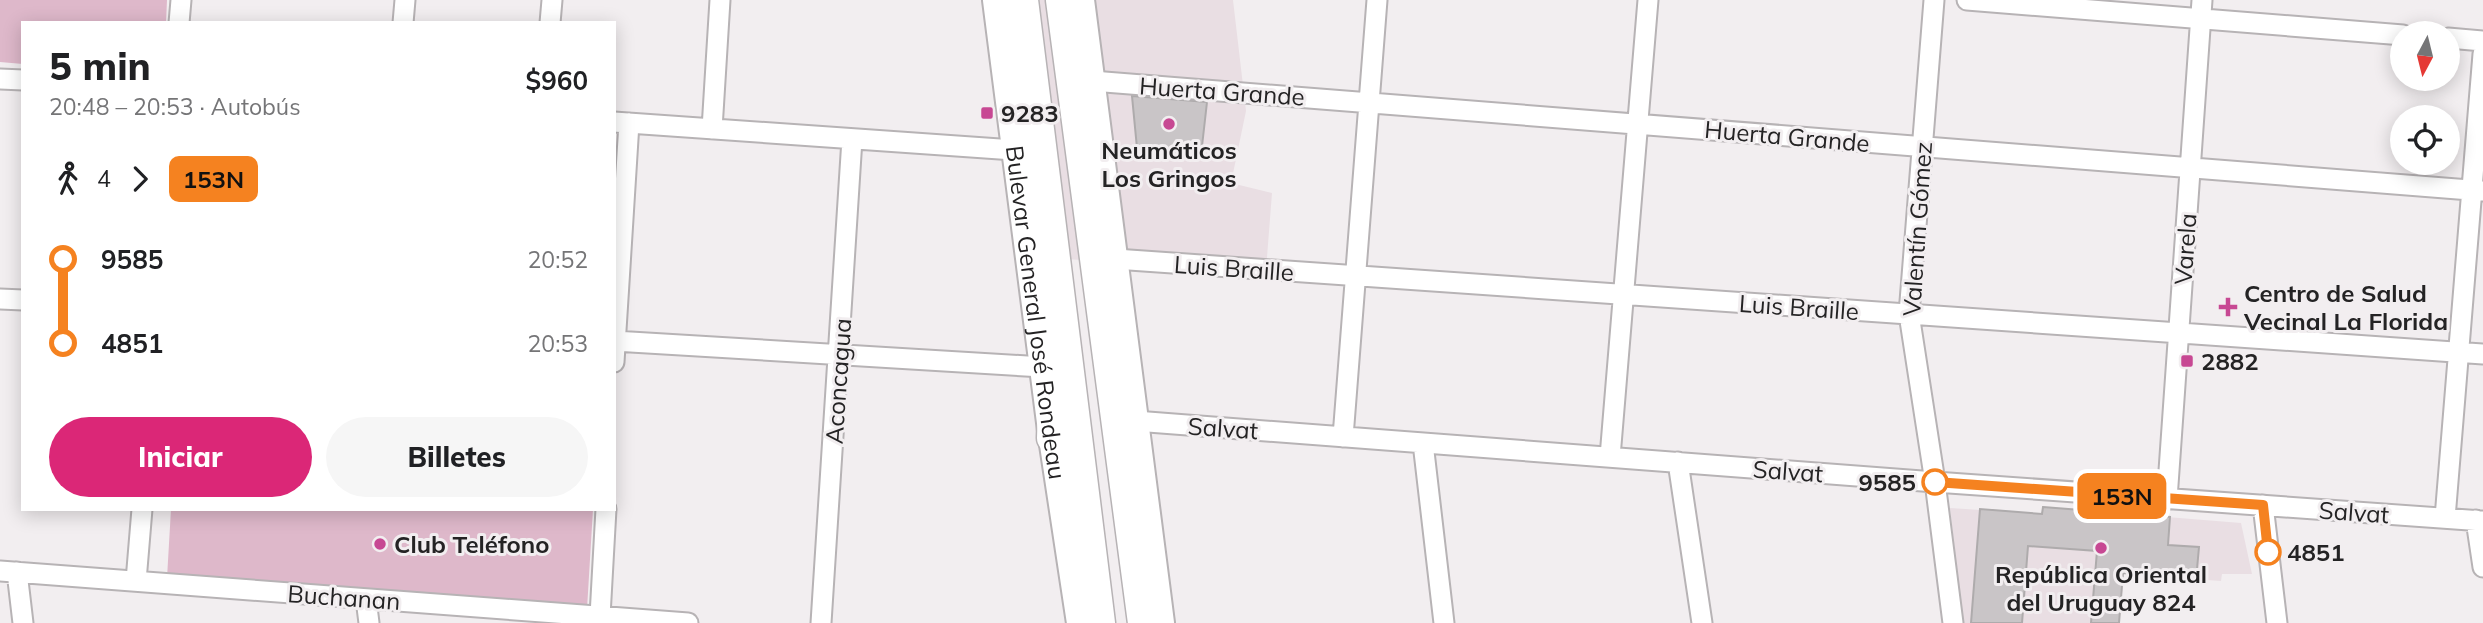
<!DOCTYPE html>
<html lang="es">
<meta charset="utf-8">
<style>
:root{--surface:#fff;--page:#f6f6f6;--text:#202124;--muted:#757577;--accent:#db2777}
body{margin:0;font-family:Mulish,sans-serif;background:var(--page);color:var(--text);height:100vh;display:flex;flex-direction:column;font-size:26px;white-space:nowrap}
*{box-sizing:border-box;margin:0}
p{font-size:23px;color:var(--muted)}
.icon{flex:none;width:38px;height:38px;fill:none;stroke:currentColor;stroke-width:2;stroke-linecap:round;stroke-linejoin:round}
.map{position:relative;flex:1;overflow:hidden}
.sheet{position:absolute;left:21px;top:21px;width:595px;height:490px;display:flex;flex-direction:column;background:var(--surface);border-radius:0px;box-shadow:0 4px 18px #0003}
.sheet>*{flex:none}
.badge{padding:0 14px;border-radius:10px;font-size:24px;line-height:46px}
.needle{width:46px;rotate:187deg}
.tools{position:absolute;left:2390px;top:21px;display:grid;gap:14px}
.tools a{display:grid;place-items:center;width:70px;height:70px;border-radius:50%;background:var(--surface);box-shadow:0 4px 18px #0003;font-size:35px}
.map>.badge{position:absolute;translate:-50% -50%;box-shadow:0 0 0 4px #fff}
.legs{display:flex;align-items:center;gap:10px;height:77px;padding:0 28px;font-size:23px}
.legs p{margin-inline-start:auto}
.headline{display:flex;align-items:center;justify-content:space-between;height:119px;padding:0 28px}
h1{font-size:38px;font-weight:800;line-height:52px}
.button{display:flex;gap:14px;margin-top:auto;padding:14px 28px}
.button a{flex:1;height:80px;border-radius:42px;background:var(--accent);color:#fff;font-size:28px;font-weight:800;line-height:80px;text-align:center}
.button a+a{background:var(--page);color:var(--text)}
ul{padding:0 28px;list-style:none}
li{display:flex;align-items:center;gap:24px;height:84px;font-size:26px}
li i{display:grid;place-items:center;width:10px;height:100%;margin:0 9px;background:currentColor}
li i::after{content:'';width:18px;height:18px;margin:-9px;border:5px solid;border-radius:50%;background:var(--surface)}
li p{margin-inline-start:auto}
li:first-child i{background:linear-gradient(#0000 50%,currentColor 0)}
li:last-child i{background:linear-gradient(currentColor 50%,#0000 0)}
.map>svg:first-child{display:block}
.built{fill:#e9dee3}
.green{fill:#deb8ca}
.building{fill:#c9c5c7;stroke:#aeabac;stroke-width:2}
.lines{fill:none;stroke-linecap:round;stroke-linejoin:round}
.street-casing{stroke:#b7b3b5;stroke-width:23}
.secondary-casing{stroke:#b7b3b5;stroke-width:30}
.primary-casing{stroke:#b7b3b5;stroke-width:33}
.street{stroke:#fff;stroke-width:19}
.secondary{stroke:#fff;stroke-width:26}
.primary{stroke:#fff;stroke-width:30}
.line-1-casing{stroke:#fff;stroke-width:16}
.line-1{stroke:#f58220;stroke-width:10}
.poi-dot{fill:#c74893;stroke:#f2eef0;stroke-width:2.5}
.stop-1-dot{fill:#fff;stroke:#f58220;stroke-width:3.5}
.labels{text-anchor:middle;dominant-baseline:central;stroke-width:6;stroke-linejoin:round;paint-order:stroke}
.street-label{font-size:24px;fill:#242324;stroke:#f2eef0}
.poi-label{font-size:24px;font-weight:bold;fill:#242324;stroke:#f2eef0;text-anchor:start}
.stop-label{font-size:24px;font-weight:bold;fill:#242324;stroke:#f2eef0;text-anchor:end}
</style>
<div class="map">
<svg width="2483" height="623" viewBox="0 0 2483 623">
<rect width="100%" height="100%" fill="#f2eef0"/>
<path class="built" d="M996,0H1233L1246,111L1231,183L1272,193L1266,270L1028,257Z
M2043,507L2241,523L2252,574H2222L2221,581L2124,574L2119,623H1963L1950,508L2042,514Z"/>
<path class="green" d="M0,0H167L166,23H23V64L0,62Z
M171,509H593L587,609L167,578Z"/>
<path class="building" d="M1132,96L1207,102L1201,155L1137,148Z
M2043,507L2170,517L2168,545L2199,547L2196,580L2123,573L2119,623H2091L2097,551L2028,546L2022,623H1971L1980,509L2042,514Z"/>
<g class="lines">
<g class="street-casing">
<path id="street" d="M1934,0L1909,314L1935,482L1953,623
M1967,0L2403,35
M179,23L181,0
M403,23L405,0
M550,23L552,0
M2448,38L2483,41
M0,79L23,80
M1092,81L2483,191
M614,122L1014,150
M712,129L720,0
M1115,259L2483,354
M0,299L23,300
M614,341L1043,367
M614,362L629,123
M1135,421L1935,482L2483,521
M1343,437L1377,0
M1423,443L1444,623
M1610,457L1648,0
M1678,462L1702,623
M2167,499L2202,0
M2263,505L2277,623
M2445,518L2483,54
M2476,520L2483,567
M0,571L688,623
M17,572L23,623
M136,581L142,509
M366,599L369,623
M600,616L606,509
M821,623L852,139"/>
</g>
<g class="secondary-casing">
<g id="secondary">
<path id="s1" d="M996,0L1052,438L1080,623"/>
<path d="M1081,0L1161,623"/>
</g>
</g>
<g class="primary-casing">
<path id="primary" d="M1023,0L1100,623
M1061,0L1143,623
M1052,438L1054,376"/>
</g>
<use href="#street" class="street"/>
<use href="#secondary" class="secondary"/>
<use href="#primary" class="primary"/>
</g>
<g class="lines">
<g class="line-1-casing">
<path id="line-1" d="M1935,482L2263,505L2268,552"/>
</g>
<use href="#line-1" class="line-1"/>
</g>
<g class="poi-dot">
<rect x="980" y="106" width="14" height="14" rx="3.5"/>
<circle cx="1169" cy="124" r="7"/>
<path d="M2224.5 296.5h7v7h7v7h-7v7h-7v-7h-7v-7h7z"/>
<rect x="2180" y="354" width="14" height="14" rx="3.5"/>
<circle cx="380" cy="544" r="7"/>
<circle cx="2101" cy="548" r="7"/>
</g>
<g class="stop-1-dot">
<circle cx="1935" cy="482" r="12"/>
<circle cx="2268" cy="552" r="12"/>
</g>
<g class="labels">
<g class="street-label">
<text transform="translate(1222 91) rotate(4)">Huerta Grande</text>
<text transform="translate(1787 136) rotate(5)">Huerta Grande</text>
<text transform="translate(1917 229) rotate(-86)">Valentín Gómez</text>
<text transform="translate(2185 249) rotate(-86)">Varela</text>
<text transform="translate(1234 268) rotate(4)">Luis Braille</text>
<text transform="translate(1799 307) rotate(4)">Luis Braille</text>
<text stroke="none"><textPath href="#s1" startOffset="315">Bulevar General José Rondeau</textPath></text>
<text transform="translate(838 381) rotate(-86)">Aconcagua</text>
<text transform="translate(1223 428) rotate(4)">Salvat</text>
<text transform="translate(1788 471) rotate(4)">Salvat</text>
<text transform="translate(2354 512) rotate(4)">Salvat</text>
<text transform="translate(344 597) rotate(4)">Buchanan</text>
</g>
<g class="poi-label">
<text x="1001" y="113">9283</text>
<text x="1169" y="150" text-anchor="middle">Neumáticos<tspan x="1169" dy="28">Los Gringos</tspan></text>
<text x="2244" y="293">Centro de Salud<tspan x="2244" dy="28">Vecinal La Florida</tspan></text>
<text x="2201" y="361">2882</text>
<text x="394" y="544">Club Teléfono</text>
<text x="2101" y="574" text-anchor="middle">República Oriental<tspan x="2101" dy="28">del Uruguay 824</tspan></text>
</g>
<g class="stop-label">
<text x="1916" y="482">9585</text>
<text x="2287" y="552" text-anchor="start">4851</text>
</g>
</g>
</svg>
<div class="tools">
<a><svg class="needle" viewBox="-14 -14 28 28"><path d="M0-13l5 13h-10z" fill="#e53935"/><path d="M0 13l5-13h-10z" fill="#757577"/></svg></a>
<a><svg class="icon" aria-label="locate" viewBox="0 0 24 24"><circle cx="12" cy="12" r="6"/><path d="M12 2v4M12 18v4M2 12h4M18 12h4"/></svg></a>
</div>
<b class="badge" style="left:2122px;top:496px;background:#f58220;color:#111">153N</b>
<section class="sheet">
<div class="headline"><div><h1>5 min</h1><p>20:48 – 20:53 · Autobús</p></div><b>$960</b></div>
<div class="legs"><svg class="icon" aria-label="walk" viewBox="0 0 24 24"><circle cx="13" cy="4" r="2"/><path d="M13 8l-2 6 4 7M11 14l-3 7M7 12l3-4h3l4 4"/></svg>4<svg class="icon" aria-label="forward" viewBox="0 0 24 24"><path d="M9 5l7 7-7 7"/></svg><b class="badge" style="background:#f58220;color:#111">153N</b></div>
<ul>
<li><i style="color:#f58220"></i><b>9585</b><p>20:52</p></li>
<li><i style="color:#f58220"></i><b>4851</b><p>20:53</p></li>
</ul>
<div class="button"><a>Iniciar</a><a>Billetes</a></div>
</section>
</div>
